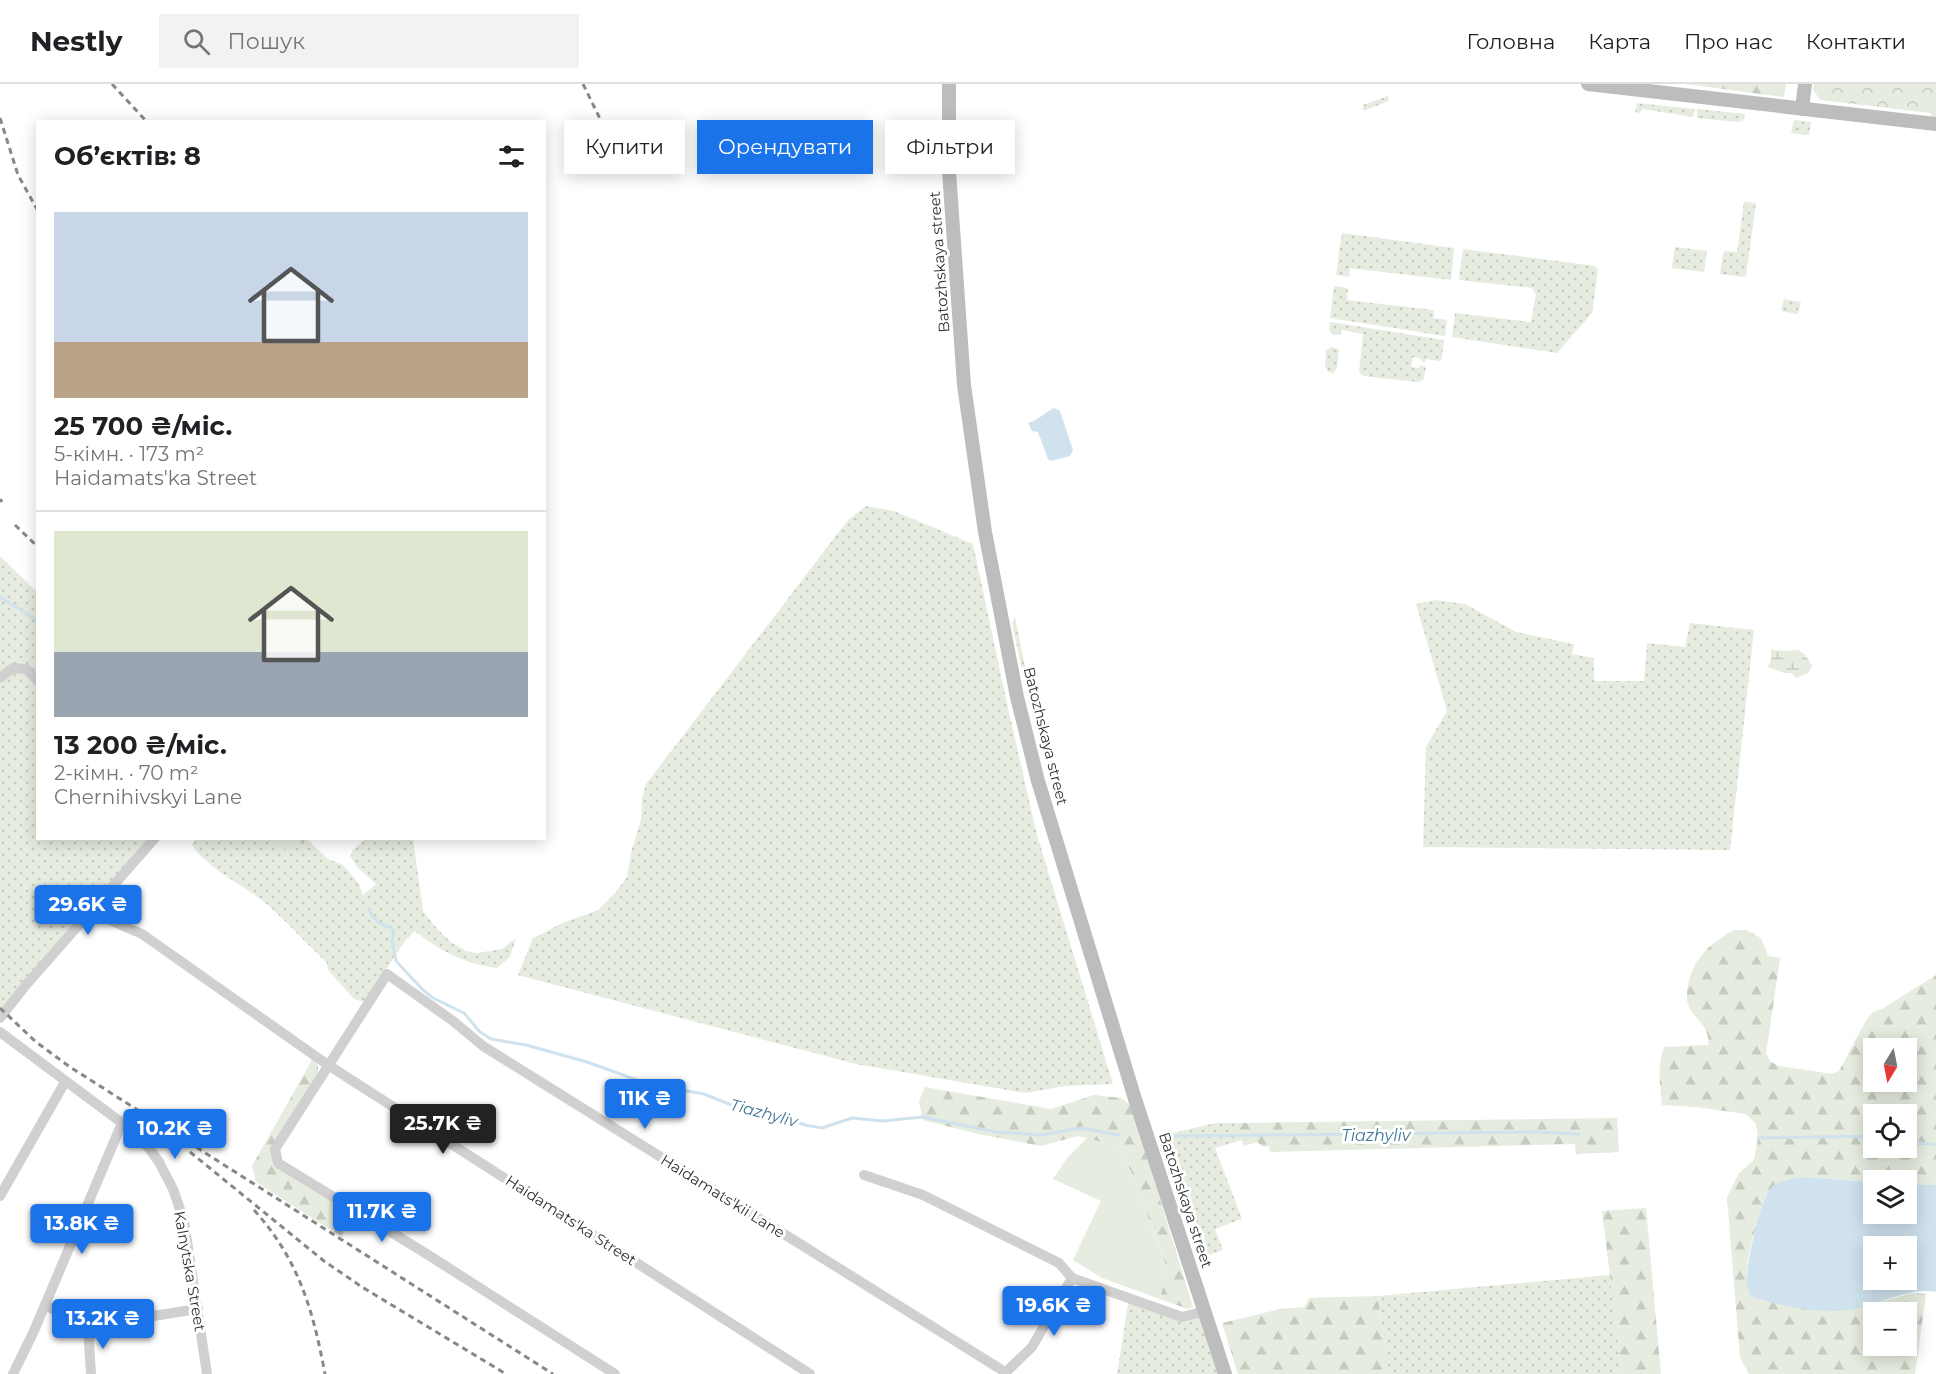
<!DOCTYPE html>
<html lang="uk">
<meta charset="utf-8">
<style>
:root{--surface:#fff;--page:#f2f2f2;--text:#202124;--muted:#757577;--line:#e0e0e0;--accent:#1a73e8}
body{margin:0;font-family:Montserrat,sans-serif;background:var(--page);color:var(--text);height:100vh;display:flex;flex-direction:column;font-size:22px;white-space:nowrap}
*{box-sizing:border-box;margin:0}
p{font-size:20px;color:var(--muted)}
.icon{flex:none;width:33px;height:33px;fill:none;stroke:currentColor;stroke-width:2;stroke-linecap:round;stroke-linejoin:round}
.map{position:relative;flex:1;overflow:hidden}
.sheet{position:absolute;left:36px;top:36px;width:510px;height:720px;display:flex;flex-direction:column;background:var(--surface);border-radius:0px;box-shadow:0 3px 15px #0003}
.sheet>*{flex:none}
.hud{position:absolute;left:564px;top:36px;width:570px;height:54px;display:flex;gap:12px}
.needle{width:39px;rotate:190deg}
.buttons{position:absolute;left:1863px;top:954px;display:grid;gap:12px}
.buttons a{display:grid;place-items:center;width:54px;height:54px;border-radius:0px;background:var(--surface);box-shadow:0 3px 15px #0003;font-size:30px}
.price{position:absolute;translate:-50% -51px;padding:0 14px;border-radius:6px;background:var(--accent);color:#fff;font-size:20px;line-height:39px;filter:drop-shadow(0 2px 3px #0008)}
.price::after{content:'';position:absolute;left:50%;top:36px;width:18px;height:14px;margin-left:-9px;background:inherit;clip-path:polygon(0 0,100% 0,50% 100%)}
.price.current{background:#222;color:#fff}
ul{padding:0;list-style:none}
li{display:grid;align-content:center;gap:12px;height:318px;padding:0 18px}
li+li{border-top:2px solid var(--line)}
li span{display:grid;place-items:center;height:186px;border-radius:0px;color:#555}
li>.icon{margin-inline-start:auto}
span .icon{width:108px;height:108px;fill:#fffc;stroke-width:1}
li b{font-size:26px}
h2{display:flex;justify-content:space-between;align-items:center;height:72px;padding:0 18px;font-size:26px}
.tag{padding:0 21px;border-radius:0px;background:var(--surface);box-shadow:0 3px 15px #0003;font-size:21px;line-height:54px}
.tag.current{background:var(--accent);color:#fff}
header{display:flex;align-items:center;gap:36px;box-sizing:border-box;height:84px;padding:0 30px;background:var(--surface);border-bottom:2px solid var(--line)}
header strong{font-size:28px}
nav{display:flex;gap:33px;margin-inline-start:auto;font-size:21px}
.search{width:420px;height:54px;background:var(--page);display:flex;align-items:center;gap:15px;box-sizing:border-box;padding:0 21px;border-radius:0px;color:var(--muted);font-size:22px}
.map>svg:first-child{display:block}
.grass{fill:url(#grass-dots)}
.forest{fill:url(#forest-firs);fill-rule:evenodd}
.wetland{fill:url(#wetland-marsh)}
.park{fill:url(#park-crowns)}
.garden{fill:#e6ecdf}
.water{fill:#cfe2ee;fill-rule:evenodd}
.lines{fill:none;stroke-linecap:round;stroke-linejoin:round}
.stream{stroke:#cfe2ee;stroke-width:3}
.street{stroke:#d0d0d0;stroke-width:10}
.secondary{stroke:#bdbdbd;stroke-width:14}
.rail{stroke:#888;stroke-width:3;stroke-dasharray:6 4.5;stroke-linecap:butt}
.labels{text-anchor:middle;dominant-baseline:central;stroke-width:6;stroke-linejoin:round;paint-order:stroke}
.street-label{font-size:15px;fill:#333;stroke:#fff}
.water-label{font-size:16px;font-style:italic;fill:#3f7597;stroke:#fff}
</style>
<header>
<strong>Nestly</strong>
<div class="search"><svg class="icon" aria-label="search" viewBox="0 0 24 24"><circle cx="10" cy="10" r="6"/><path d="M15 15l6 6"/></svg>Пошук</div>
<nav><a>Головна</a><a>Карта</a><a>Про нас</a><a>Контакти</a></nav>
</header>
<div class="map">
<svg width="1936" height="1290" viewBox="0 0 1936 1290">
<defs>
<pattern id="grass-dots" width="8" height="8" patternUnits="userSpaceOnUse" patternTransform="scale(1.5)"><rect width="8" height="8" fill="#e6ecdf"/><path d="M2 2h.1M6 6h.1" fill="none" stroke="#c6cbc0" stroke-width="1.8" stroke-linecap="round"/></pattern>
<pattern id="forest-firs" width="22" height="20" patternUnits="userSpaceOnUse" patternTransform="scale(1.5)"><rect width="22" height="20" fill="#e6ecdf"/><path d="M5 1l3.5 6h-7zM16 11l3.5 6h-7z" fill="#c6cbc0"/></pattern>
<pattern id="wetland-marsh" width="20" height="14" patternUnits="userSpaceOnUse" patternTransform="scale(1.5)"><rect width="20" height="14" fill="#e6ecdf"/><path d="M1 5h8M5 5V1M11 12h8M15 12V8" fill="none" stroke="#c6cbc0"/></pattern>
<pattern id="park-crowns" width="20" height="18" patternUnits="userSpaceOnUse" patternTransform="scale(1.5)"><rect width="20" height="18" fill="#e6ecdf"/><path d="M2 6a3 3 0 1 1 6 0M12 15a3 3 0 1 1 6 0" fill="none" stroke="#c6cbc0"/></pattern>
</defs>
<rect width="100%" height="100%" fill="#fff"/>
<g class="grass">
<polygon points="1388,12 1389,17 1363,27 1363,21"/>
<polygon points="1637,19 1695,25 1693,33 1643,25 1639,29 1635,28"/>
<polygon points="1697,25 1698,25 1745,30 1744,36 1738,38 1697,34"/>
<polygon points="1794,36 1811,38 1809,51 1791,49"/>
<polygon points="1744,118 1756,119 1746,192 1744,193 1720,190 1723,170 1725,167 1737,168"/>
<polygon points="1342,149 1454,164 1451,196 1350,184 1349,193 1336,191"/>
<polygon points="1675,163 1707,167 1704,188 1672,184"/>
<polygon points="1463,165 1595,182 1598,186 1592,229 1557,269 1452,253 1455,229 1531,238 1536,210 1532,204 1459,196"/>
<polygon points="1334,202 1348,204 1347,216 1434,226 1433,234 1447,236 1445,252 1330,234"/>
<polygon points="1784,215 1801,218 1798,230 1781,227"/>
<polygon points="1330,238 1444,256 1442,275 1439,277 1426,275 1425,278 1422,278 1420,274 1413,273 1411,283 1419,284 1420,281 1424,282 1426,284 1423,296 1418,298 1363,292 1359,288 1363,250 1342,246 1340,251 1333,251 1329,246"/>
<polygon points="1332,263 1339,266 1337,284 1333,289 1328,288 1325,281 1326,266"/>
<polygon points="866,422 894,427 973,460 1008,624 1037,751 1113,1000 1064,1002 1026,1009 856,980 518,891 533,854 565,838 598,826 615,809 627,793 632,765 641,736 642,714 646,700 848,436"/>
<polygon points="0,472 37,508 38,754 155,755 0,934"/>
<polygon points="1435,516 1465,520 1516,548 1574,560 1572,570 1594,574 1594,597 1644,597 1647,559 1685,563 1690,539 1754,546 1730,766 1423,763 1426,663 1447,627 1416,520"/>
<polygon points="1015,533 1026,587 1022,586 1012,539"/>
<path d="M195,755H274L279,763L307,755L328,775L343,781L359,800L363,811L376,800L357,783L351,773L352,767L365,755H413L423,827L439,847L451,858L466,867L477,869L502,865L516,854L510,873L497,884C465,880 440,867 415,847L405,857L364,918L354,915L328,886L327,879C307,860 289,840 269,822C245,801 211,788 192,761Z"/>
<polygon points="1215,1039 1235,1039 1242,1056 1215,1064 1242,1135 1215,1145 1223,1166 1205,1172 1179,1094 1176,1071 1169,1050"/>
<polygon points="1610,1191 1622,1290 1389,1290 1378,1212"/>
<polygon points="1129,1214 1182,1233 1205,1227 1225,1290 1117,1290"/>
</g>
<g class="forest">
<polygon points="1685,0 1786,0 1784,13"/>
<polygon points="274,755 306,755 291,767 278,763"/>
<path d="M1735,846H1746L1761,854L1768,872L1780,874L1766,970L1771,978L1779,982L1832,990L1839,987L1867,935L1873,928L1882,925L1936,891V1101L1907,1100L1906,1096L1873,1098L1803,1093L1766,1111C1757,1143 1740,1180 1750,1212L1854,1225L1913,1209L1926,1210L1915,1290H1749L1740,1274L1727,1113L1739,1089L1754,1076L1758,1054L1756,1040L1746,1030L1695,1023L1662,1021C1660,999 1657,984 1664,963L1709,961C1708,937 1694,938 1688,920C1686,914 1687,907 1688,901C1694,873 1711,858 1735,846ZM1874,964H1906V998H1874ZM1874,1030H1906V1064H1874ZM1874,1228H1906V1262H1874Z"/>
<polygon points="313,974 318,982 318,989 274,1064 276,1080 356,1130 342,1153 256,1098 252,1082"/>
<polygon points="925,1003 1051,1025 1094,1011 1121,1014 1131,1021 1193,1223 1188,1225 1160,1215 1167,1184 1132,1089 1115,1062 1078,1052 1041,1062 978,1050 923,1036 919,1017"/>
<polygon points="1617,1034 1619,1068 1576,1070 1575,1060 1270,1068 1269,1062 1263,1063 1257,1058 1244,1062 1235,1039"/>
<polygon points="1646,1124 1661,1290 1622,1290 1602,1127"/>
<polygon points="1378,1212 1389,1290 1238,1290 1222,1239 1280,1225 1304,1223 1309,1214"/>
</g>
<path class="wetland" d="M1771,565C1793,572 1798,555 1812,582L1808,589L1796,594L1792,589H1784L1768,583L1771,576Z"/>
<polygon class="park" points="1814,0 1936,0 1936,34 1932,33 1930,29 1820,16 1813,5"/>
<polygon class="garden" points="1087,1054 1115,1062 1132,1089 1167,1185 1160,1215 1102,1194 1073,1176 1101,1117 1053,1095 1068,1073"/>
<g class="water">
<path d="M1054,324L1060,327L1073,366L1070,372L1051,377L1048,375L1038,348L1032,347L1028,339C1041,335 1043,329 1054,324Z"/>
<path d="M1803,1093L1873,1098L1874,1130H1906L1907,1100L1936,1101V1208C1910,1203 1880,1220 1855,1225C1826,1231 1778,1222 1750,1212C1749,1208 1747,1203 1747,1198C1746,1181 1760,1114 1772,1103C1780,1096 1793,1095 1803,1093ZM1874,1162H1906V1196H1874Z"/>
</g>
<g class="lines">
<g class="stream">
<polyline points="0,513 38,537"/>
<path d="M369,826C374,835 380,842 391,843L394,848L392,857L396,877L422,905L433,914L464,929L480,948L491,955L526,961L587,978L648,1000L704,1010L734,1022L778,1031L805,1041L822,1044L852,1034L883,1037L923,1033L996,1048L1041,1051L1081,1044L1119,1051"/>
<polyline points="1174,1052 1537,1048 1579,1050"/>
<polyline points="1758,1054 1874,1052"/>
<polyline points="1906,1057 1936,1061"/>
</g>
<g class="street">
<polyline points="0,594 13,584 26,585 38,597"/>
<polyline points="91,828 142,850 328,981 810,1290"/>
<polyline points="0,934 26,901 155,754"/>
<polyline points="0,948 122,1039 149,1064 159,1078 173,1105 184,1137 207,1290"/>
<polyline points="864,1091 923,1111 1059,1179 1072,1194 1182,1233 1205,1227"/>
<polyline points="0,1112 65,998"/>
<polyline points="45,1221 88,1243 96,1243 140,1234 198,1225"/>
<polyline points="88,1243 91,1290"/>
<polyline points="13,1290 34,1247 122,1039"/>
<polyline points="615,1290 422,1167 278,1079 275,1065 387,890 453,937 483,962 1005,1288"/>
<polyline points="1004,1290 1032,1263 1072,1194"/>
</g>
<g class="secondary">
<polyline points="949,0 949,87 964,301 985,448 1017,613 1038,697 1135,1015 1225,1290"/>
<polyline points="1588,0 1936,40"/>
<polyline points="1802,25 1805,0"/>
</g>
<g class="rail">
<polyline points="112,0 147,38"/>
<polyline points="583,0 607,49 627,77"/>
<polyline points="0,34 18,91 38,127"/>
<polyline points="0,415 2,418"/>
<polyline points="15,441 38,463"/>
<polyline points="0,924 36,958 70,983 553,1290"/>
<polyline points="190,1068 324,1177 362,1203 506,1290"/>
<path d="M254,1126C299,1176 313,1226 325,1290"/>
</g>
</g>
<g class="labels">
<g class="street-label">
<text transform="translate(939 178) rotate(-94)">Batozhskaya street</text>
<text transform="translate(1046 652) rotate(76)">Batozhskaya street</text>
<text transform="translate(723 1112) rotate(32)">Haidamats'kii Lane</text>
<text transform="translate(1186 1116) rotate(72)">Batozhskaya street</text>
<text transform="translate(571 1136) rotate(33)">Haidamats'ka Street</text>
<text transform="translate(190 1187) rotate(80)">Kalnytska Street</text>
</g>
<g class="water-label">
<text transform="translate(764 1029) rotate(15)">Tiazhyliv</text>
<text x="1376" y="1051">Tiazhyliv</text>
</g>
</g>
</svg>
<div class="buttons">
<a><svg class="needle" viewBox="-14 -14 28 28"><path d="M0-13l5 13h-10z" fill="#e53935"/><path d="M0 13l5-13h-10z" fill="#757577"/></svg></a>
<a><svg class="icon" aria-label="locate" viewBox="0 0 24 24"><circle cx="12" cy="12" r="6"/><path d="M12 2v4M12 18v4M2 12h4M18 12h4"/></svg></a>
<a><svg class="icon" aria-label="layers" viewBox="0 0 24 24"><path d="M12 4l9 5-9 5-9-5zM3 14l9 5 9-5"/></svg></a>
<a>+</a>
<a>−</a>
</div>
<b class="price" style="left:88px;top:852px">29.6K ₴</b>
<b class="price" style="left:645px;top:1046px">11K ₴</b>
<b class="price current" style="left:443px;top:1071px">25.7K ₴</b>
<b class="price" style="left:175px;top:1076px">10.2K ₴</b>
<b class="price" style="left:382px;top:1159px">11.7K ₴</b>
<b class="price" style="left:82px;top:1171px">13.8K ₴</b>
<b class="price" style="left:1054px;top:1253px">19.6K ₴</b>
<b class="price" style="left:103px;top:1266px">13.2K ₴</b>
<div class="hud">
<a class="tag">Купити</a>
<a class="tag current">Орендувати</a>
<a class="tag">Фільтри</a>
</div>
<section class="sheet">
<h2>Об’єктів: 8<svg class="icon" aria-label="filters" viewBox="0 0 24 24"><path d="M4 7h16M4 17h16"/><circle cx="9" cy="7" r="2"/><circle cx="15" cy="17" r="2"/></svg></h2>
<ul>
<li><span style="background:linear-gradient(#c9d6e8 70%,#b9a48a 0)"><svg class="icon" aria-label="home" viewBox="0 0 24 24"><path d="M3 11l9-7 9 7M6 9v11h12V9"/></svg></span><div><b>25 700 ₴/міс.</b><p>5-кімн. · 173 m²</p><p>Haidamats'ka Street</p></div></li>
<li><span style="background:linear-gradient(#dfe7d0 65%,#9aa5b1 0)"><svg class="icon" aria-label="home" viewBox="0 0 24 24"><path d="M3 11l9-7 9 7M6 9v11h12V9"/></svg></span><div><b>13 200 ₴/міс.</b><p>2-кімн. · 70 m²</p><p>Chernihivskyi Lane</p></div></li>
</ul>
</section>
</div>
